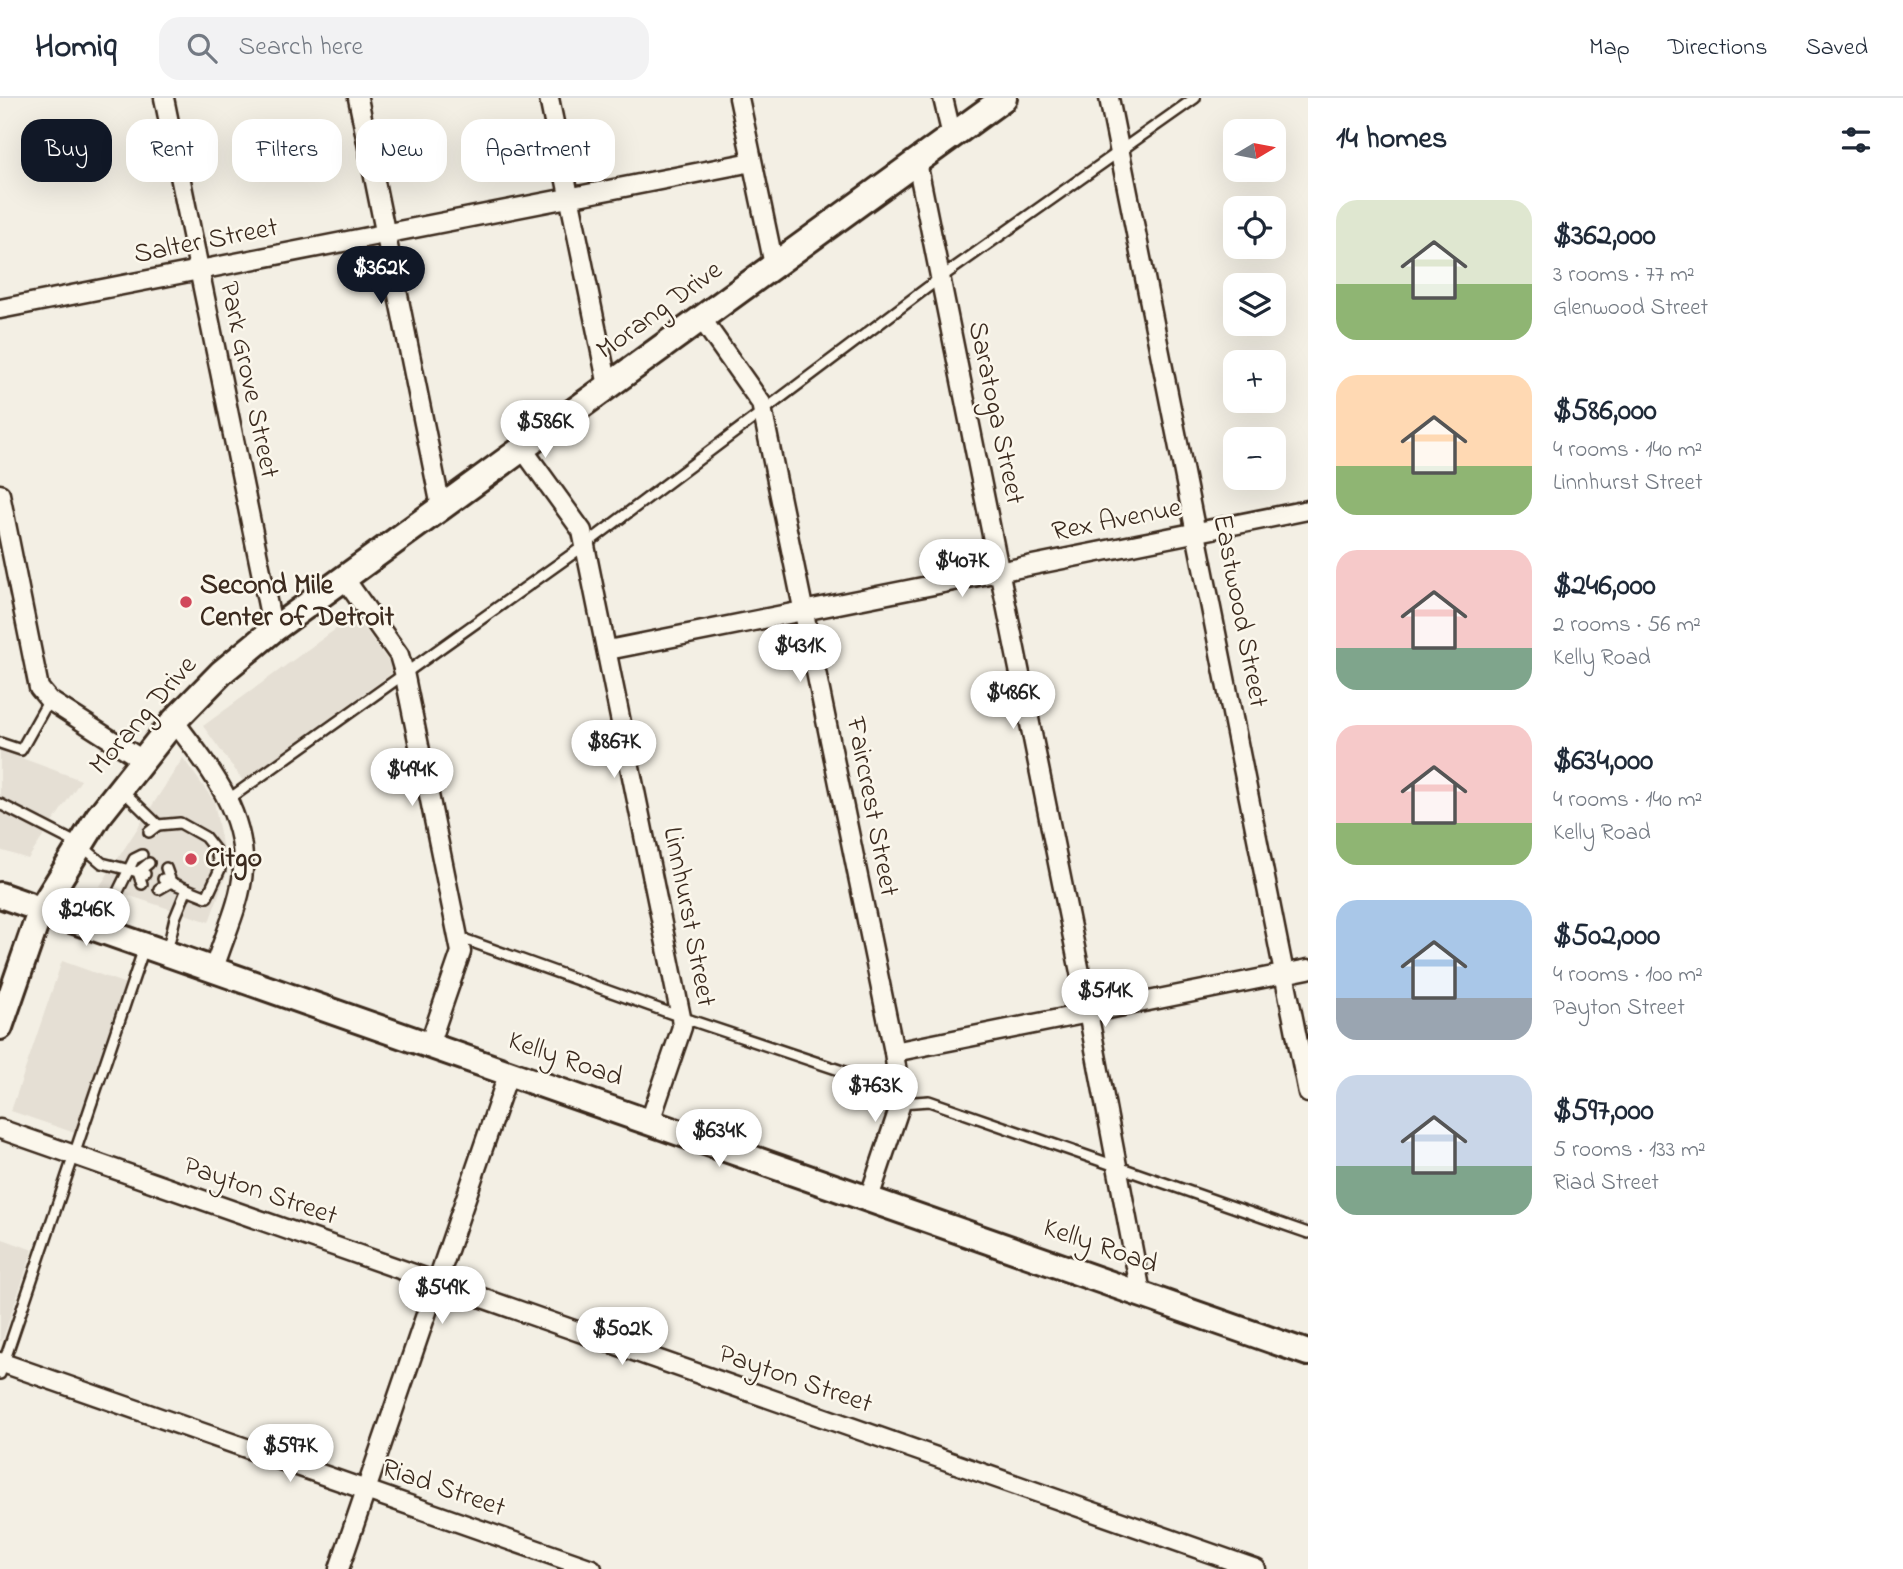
<!DOCTYPE html>
<meta charset="utf-8">
<style>
:root{--surface:#fff;--page:#f2f2f3;--text:#1f2937;--muted:#747a83;--line:#e0e1e3;--accent:#111827}
body{margin:0;font-family:"Indie Flower",sans-serif;background:var(--page);color:var(--text);height:100vh;display:flex;flex-direction:column;font-size:26px;white-space:nowrap}
*{box-sizing:border-box;margin:0}
p{font-size:23px;color:var(--muted)}
.icon{flex:none;width:38px;height:38px;fill:none;stroke:currentColor;stroke-width:2;stroke-linecap:round;stroke-linejoin:round}
.map{position:relative;flex:1;overflow:hidden}
.side{display:flex;flex-direction:column;background:var(--surface);width:595px}
.side>*{flex:none}
.banner{position:absolute;left:21px;top:21px;width:665px;height:63px;display:flex;gap:14px}
.needle{width:46px;rotate:80deg}
.fabs{position:absolute;left:1223px;top:21px;display:grid;gap:14px}
.fabs a{display:grid;place-items:center;width:63px;height:63px;border-radius:14px;background:var(--surface);box-shadow:0 7px 28px #0002;font-size:35px}
.price{position:absolute;translate:-50% -60px;padding:0 16px;border-radius:24px;background:#fff;color:#222;font-size:23px;line-height:46px;filter:drop-shadow(0 2px 4px #0008)}
.price::after{content:'';position:absolute;left:50%;top:42px;width:21px;height:16px;margin-left:-10px;background:inherit;clip-path:polygon(0 0,100% 0,50% 100%)}
.price.selected{background:var(--accent);color:#fff}
ul{padding:0;list-style:none}
li{display:flex;align-items:center;gap:21px;height:175px;padding:0 28px}
li span{display:grid;place-items:center;flex:none;width:196px;height:140px;border-radius:21px;color:#555}
li>.icon{margin-inline-start:auto}
span .icon{width:84px;height:84px;fill:#fffc;stroke-width:1}
li b{font-size:30px}
h2{display:flex;justify-content:space-between;align-items:center;height:84px;padding:0 28px;font-size:30px}
.pill{padding:0 24px;border-radius:21px;background:var(--surface);box-shadow:0 7px 28px #0002;font-size:24px;line-height:63px}
.pill.selected{background:var(--accent);color:#fff}
header{display:flex;align-items:center;gap:42px;box-sizing:border-box;height:98px;padding:0 35px;background:var(--surface);border-bottom:2px solid var(--line)}
header strong{font-size:33px}
nav{display:flex;gap:38px;margin-inline-start:auto;font-size:24px}
.search{width:490px;height:63px;background:var(--page);display:flex;align-items:center;gap:18px;box-sizing:border-box;padding:0 24px;border-radius:21px;color:var(--muted);font-size:26px}
main{display:flex;flex:1;min-height:0}
.map>svg:first-child{display:block}
.built{fill:#e5dfd4}
.lines{fill:none;stroke-linecap:round;stroke-linejoin:round}
.lane-casing{stroke:#3b2a1e;stroke-width:14}
.street-casing{stroke:#3b2a1e;stroke-width:23}
.secondary-casing{stroke:#3b2a1e;stroke-width:30}
.lane{stroke:#fbf7ec;stroke-width:9}
.street{stroke:#fbf7ec;stroke-width:18}
.secondary{stroke:#fbf7ec;stroke-width:24}
.poi-dot{fill:#d1495b;stroke:#fbf7ec;stroke-width:2.5}
.labels{text-anchor:middle;dominant-baseline:central;stroke-width:5;stroke-linejoin:round;paint-order:stroke}
.street-label{font-size:28px;fill:#3b2a1e;stroke:#fbf7ec}
.poi-label{font-size:28px;font-weight:bold;fill:#3b2a1e;stroke:#fbf7ec;text-anchor:start}
</style>
<header>
<strong>Homiq</strong>
<div class="search"><svg class="icon" aria-label="search" viewBox="0 0 24 24"><circle cx="10" cy="10" r="6"/><path d="M15 15l6 6"/></svg>Search here</div>
<nav><a>Map</a><a>Directions</a><a>Saved</a></nav>
</header>
<main>
<div class="map">
<svg width="1308" height="1471" viewBox="0 0 1308 1471">
<rect width="100%" height="100%" fill="#f3efe4"/>
<filter id="ink" filterUnits="userSpaceOnUse"><feTurbulence type="fractalNoise" baseFrequency=".0143" numOctaves="2"/><feDisplacementMap in="SourceGraphic" scale="14" xChannelSelector="R" yChannelSelector="G"/><feConvolveMatrix kernelMatrix="1 2 1 2 8 2 1 2 1" color-interpolation-filters="sRGB"/></filter>
<g filter="url(#ink)">
<g class="built">
<polygon points="355,517 395,573 243,683 203,628"/>
<polygon points="0,652 81,682 28,761 0,752"/>
<polygon points="183,660 214,703 227,774 209,824 100,788"/>
<polygon points="62,863 126,886 75,1035 11,1013"/>
<polygon points="0,1140 33,1152 2,1243 0,1243"/>
</g>
<g class="lines">
<g class="lane-casing">
<g id="lane">
<polyline points="0,645 21,652 49,602"/>
<polyline points="122,692 158,727 149,734"/>
<polyline points="229,701 585,447 940,180 1195,0"/>
<polyline points="0,706 82,748 102,765 138,774 149,765"/>
<polyline points="158,727 180,725 205,739 216,753 220,771 207,799 187,791"/>
<polyline points="163,781 187,791 175,820 167,854"/>
<polyline points="142,786 138,774 145,776"/>
<polyline points="159,791 171,784 166,770"/>
<polyline points="100,830 134,761 142,757"/>
<polyline points="458,839 681,919 899,992"/>
<polyline points="901,1005 929,1003 1308,1135"/>
<polyline points="0,1276 144,850"/>
</g>
</g>
<g class="street-casing">
<g id="street">
<polyline points="164,0 273,532"/>
<polyline points="358,0 441,409"/>
<polyline points="549,0 608,288"/>
<polyline points="739,0 774,167"/>
<polyline points="943,0 952,38"/>
<polyline points="1109,0 1308,995"/>
<polyline points="917,64 1088,914 1141,1195"/>
<polyline points="0,211 752,64"/>
<polyline points="701,220 761,305 894,954 901,1005 869,1100"/>
<polyline points="522,350 582,433 681,919 682,929 650,1023"/>
<polyline points="0,396 39,590 49,602 141,661"/>
<polyline points="344,480 399,557 404,574 461,854 429,947"/>
<polyline points="608,552 1308,412"/>
<path d="M174,623C207,667 246,712 243,772C241,805 223,840 214,871"/>
<polyline points="894,954 1308,871"/>
<polyline points="0,1031 1256,1471"/>
<polyline points="0,1264 592,1471"/>
<polyline points="339,1471 509,974"/>
</g>
</g>
<g class="secondary-casing">
<g id="secondary">
<polyline points="0,797 1308,1255"/>
<polyline points="0,929 41,811 98,719 174,623 222,574 273,532 1004,0"/>
</g>
</g>
<use href="#lane" class="lane"/>
<use href="#street" class="street"/>
<use href="#secondary" class="secondary"/>
</g>
</g>
<g class="poi-dot">
<circle cx="186" cy="504" r="7"/>
<circle cx="191" cy="761" r="7"/>
</g>
<g class="labels">
<g class="street-label">
<text transform="translate(206 144) rotate(-11)">Salter Street</text>
<text transform="translate(660 213) rotate(-36)">Morang Drive</text>
<text transform="translate(248 282) rotate(78)">Park Grove Street</text>
<text transform="translate(995 315) rotate(78)">Saratoga Street</text>
<text transform="translate(1117 423) rotate(-11)">Rex Avenue</text>
<text transform="translate(1239 513) rotate(79)">Eastwood Street</text>
<text transform="translate(144 618) rotate(-49)">Morang Drive</text>
<text transform="translate(871 709) rotate(79)">Faircrest Street</text>
<text transform="translate(688 819) rotate(79)">Linnhurst Street</text>
<text transform="translate(565 962) rotate(19)">Kelly Road</text>
<text transform="translate(260 1094) rotate(19)">Payton Street</text>
<text transform="translate(1100 1149) rotate(19)">Kelly Road</text>
<text transform="translate(795 1282) rotate(19)">Payton Street</text>
<text transform="translate(443 1391) rotate(19)">Riad Street</text>
</g>
<g class="poi-label">
<text x="200" y="488">Second Mile<tspan x="200" dy="32">Center of Detroit</tspan></text>
<text x="205" y="761">Citgo</text>
</g>
</g>
</svg>
<div class="fabs">
<a><svg class="needle" viewBox="-14 -14 28 28"><path d="M0-13l5 13h-10z" fill="#e53935"/><path d="M0 13l5-13h-10z" fill="#747a83"/></svg></a>
<a><svg class="icon" aria-label="locate" viewBox="0 0 24 24"><circle cx="12" cy="12" r="6"/><path d="M12 2v4M12 18v4M2 12h4M18 12h4"/></svg></a>
<a><svg class="icon" aria-label="layers" viewBox="0 0 24 24"><path d="M12 4l9 5-9 5-9-5zM3 14l9 5 9-5"/></svg></a>
<a>+</a>
<a>−</a>
</div>
<b class="price selected" style="left:381px;top:208px">$362K</b>
<b class="price" style="left:545px;top:362px">$586K</b>
<b class="price" style="left:962px;top:501px">$407K</b>
<b class="price" style="left:800px;top:586px">$431K</b>
<b class="price" style="left:1013px;top:633px">$486K</b>
<b class="price" style="left:614px;top:682px">$867K</b>
<b class="price" style="left:412px;top:710px">$494K</b>
<b class="price" style="left:86px;top:850px">$246K</b>
<b class="price" style="left:1105px;top:931px">$514K</b>
<b class="price" style="left:875px;top:1026px">$763K</b>
<b class="price" style="left:719px;top:1071px">$634K</b>
<b class="price" style="left:442px;top:1228px">$549K</b>
<b class="price" style="left:622px;top:1269px">$502K</b>
<b class="price" style="left:290px;top:1386px">$597K</b>
<div class="banner">
<a class="pill selected">Buy</a>
<a class="pill">Rent</a>
<a class="pill">Filters</a>
<a class="pill">New</a>
<a class="pill">Apartment</a>
</div>
</div>
<section class="side">
<h2>14 homes<svg class="icon" aria-label="filters" viewBox="0 0 24 24"><path d="M4 7h16M4 17h16"/><circle cx="9" cy="7" r="2"/><circle cx="15" cy="17" r="2"/></svg></h2>
<ul>
<li><span style="background:linear-gradient(#dfe7d0 60%,#8fb573 0)"><svg class="icon" aria-label="home" viewBox="0 0 24 24"><path d="M3 11l9-7 9 7M6 9v11h12V9"/></svg></span><div><b>$362,000</b><p>3 rooms · 77 m²</p><p>Glenwood Street</p></div></li>
<li><span style="background:linear-gradient(#ffd9b3 65%,#8fb573 0)"><svg class="icon" aria-label="home" viewBox="0 0 24 24"><path d="M3 11l9-7 9 7M6 9v11h12V9"/></svg></span><div><b>$586,000</b><p>4 rooms · 140 m²</p><p>Linnhurst Street</p></div></li>
<li><span style="background:linear-gradient(#f6c9c9 70%,#7fa58c 0)"><svg class="icon" aria-label="home" viewBox="0 0 24 24"><path d="M3 11l9-7 9 7M6 9v11h12V9"/></svg></span><div><b>$246,000</b><p>2 rooms · 56 m²</p><p>Kelly Road</p></div></li>
<li><span style="background:linear-gradient(#f6c9c9 70%,#8fb573 0)"><svg class="icon" aria-label="home" viewBox="0 0 24 24"><path d="M3 11l9-7 9 7M6 9v11h12V9"/></svg></span><div><b>$634,000</b><p>4 rooms · 140 m²</p><p>Kelly Road</p></div></li>
<li><span style="background:linear-gradient(#a9c7e8 70%,#9aa5b1 0)"><svg class="icon" aria-label="home" viewBox="0 0 24 24"><path d="M3 11l9-7 9 7M6 9v11h12V9"/></svg></span><div><b>$502,000</b><p>4 rooms · 100 m²</p><p>Payton Street</p></div></li>
<li><span style="background:linear-gradient(#c9d6e8 65%,#7fa58c 0)"><svg class="icon" aria-label="home" viewBox="0 0 24 24"><path d="M3 11l9-7 9 7M6 9v11h12V9"/></svg></span><div><b>$597,000</b><p>5 rooms · 133 m²</p><p>Riad Street</p></div></li>
</ul>
</section>
</main>
